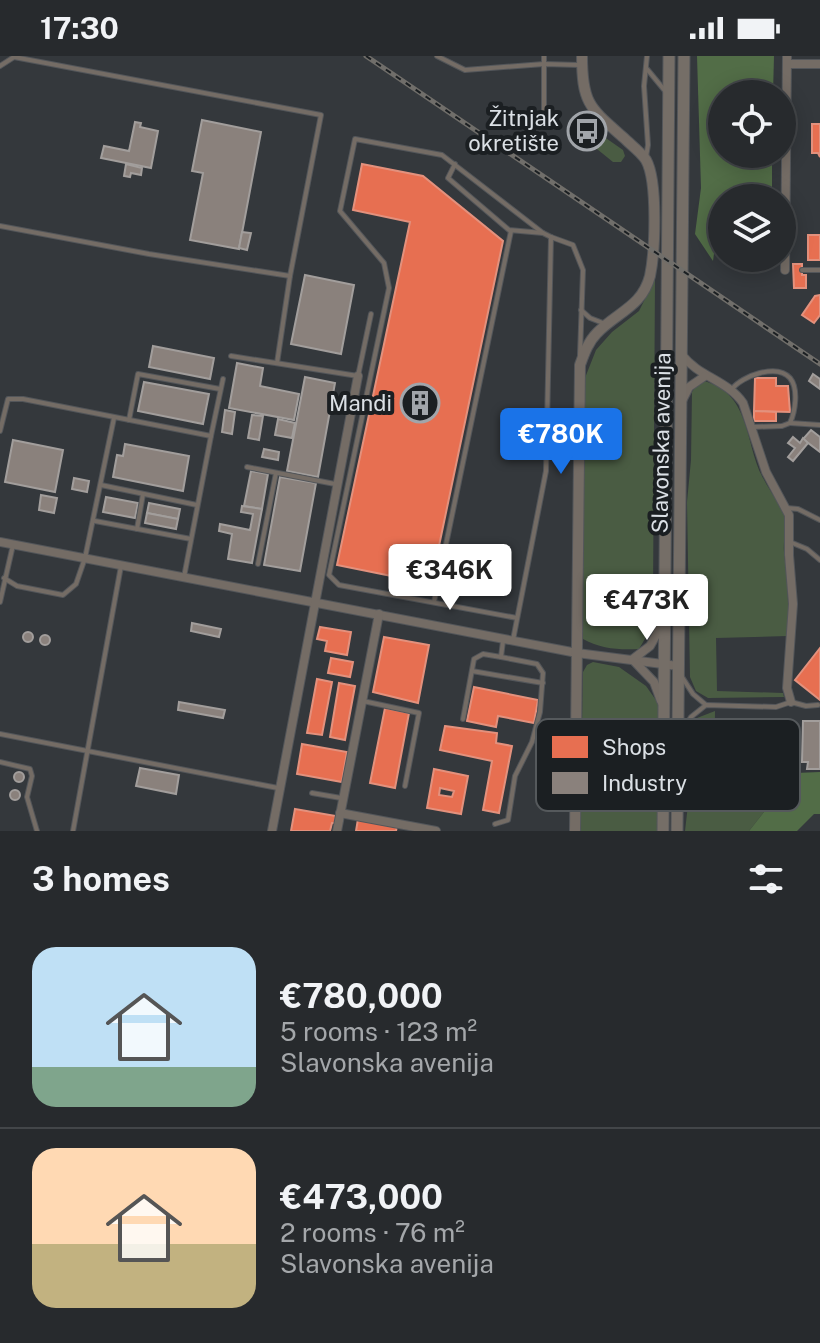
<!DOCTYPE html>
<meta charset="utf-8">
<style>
:root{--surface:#272a2d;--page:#333639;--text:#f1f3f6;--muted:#a4a7aa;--line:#434649;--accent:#1a73e8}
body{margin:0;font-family:"Public Sans",sans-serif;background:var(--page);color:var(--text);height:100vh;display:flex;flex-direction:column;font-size:30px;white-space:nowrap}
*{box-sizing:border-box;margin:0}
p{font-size:26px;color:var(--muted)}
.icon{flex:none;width:44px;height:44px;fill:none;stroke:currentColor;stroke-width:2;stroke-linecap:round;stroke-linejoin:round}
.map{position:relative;height:775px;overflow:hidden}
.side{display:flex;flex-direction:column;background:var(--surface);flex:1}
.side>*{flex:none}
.buttons{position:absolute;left:708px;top:24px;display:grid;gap:16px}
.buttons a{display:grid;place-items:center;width:88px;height:88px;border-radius:50%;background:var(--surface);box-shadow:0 4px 20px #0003,0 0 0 2px var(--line);font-size:40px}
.price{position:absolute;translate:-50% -68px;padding:0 18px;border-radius:8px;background:#fff;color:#222;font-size:26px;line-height:52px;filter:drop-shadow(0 2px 4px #0008)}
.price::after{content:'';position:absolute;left:50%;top:48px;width:24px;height:18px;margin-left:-12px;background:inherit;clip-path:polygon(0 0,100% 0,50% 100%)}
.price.selected{background:var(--accent);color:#fff}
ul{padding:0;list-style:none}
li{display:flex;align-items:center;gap:24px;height:200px;padding:0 32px}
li+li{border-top:2px solid var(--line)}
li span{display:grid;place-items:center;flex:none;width:224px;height:160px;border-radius:24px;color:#555}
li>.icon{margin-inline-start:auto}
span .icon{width:96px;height:96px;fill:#fffc;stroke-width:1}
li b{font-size:34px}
h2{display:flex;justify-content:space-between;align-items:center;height:96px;padding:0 32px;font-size:34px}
.status{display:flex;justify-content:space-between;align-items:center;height:56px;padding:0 40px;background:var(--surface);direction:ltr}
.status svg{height:22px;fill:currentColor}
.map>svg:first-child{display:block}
.green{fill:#4a5c43}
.forest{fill:#526d47}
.shops{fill:#e76f51;stroke:#e3917d;stroke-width:2;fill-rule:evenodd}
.industry{fill:#8a817c;stroke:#a29e9c;stroke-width:2}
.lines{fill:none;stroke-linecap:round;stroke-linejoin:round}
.service-casing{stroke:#53565a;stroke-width:6}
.minor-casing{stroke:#53565a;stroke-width:10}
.tertiary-casing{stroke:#53565a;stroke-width:12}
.secondary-casing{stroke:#53565a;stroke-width:13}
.service{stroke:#746c65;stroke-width:4}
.minor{stroke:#746c65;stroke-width:8}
.tertiary{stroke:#746c65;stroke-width:10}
.secondary{stroke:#756e67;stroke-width:11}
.rail-casing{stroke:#706e6a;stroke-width:5}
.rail{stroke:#1b1f22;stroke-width:2;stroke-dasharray:6;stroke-linecap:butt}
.labels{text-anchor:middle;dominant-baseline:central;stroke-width:8;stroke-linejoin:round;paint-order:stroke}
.poi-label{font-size:22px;fill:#dbe0e5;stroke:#1b1f22;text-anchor:end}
.street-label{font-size:22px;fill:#dbe0e5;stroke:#1b1f22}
.key{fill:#1b1f22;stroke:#55595c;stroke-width:2}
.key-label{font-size:22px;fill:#dbe0e5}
</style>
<div class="status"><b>17:30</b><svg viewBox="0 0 49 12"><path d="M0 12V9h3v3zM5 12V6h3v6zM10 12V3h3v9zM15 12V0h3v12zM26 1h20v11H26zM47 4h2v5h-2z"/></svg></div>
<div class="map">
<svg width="820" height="775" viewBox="0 0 820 775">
<rect width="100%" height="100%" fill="#34383c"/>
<g class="green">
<polygon points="590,71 623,94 625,100 621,106 613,106 592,89"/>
<path d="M655,223L653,540L646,581L639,593C619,594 601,593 583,583L581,332L596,294L612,276L639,255Z"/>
<path d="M704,325C749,337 745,383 761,418C767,431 777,444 784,457C787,470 783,483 784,496C787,524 790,552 787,580L716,582L717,635L783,637L784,641L708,642L696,635L690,621L687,446L691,404L692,336L696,330Z"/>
<polygon points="593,606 619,611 646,630 658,647 658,775 580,775 583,616 587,609"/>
<polygon points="715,655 714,744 736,743 744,718 754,724 773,728 781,713 795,717 749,775 685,775 689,740 689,678 697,662"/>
</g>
<g class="forest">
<polygon points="697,0 774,0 773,38 722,38 722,98 772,98 772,142 722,142 722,176 717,176 713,205 695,178 701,132"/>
<polygon points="820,716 820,758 814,758 797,775 749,775 795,717"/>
</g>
<g class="shops">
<polygon points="812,68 820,68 820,101 818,97 812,97"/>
<polygon points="362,108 423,120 503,185 431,528 337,509 410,166 353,154"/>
<rect x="808" y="179" width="12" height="25"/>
<polygon points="793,208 802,208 802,219 806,219 806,232 794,232"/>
<polygon points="820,239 820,259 814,267 802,259 815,240"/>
<polygon points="755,322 776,322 776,330 788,330 790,356 754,355"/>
<polygon points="754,355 776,356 776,365 754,365"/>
<polygon points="320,571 351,576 347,599 325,595 327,585 317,583"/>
<polygon points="384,581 429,589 418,647 373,636"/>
<polygon points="820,592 820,644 795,624"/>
<polygon points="331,602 353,606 350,621 328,617"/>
<polygon points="317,623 332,626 322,679 307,677"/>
<polygon points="339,627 355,630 345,684 330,681"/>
<polygon points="474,631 538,644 534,667 498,660 496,671 467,665"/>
<polygon points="385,652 409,657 395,732 370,727"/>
<polygon points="445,670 497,677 496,687 512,690 499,757 483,754 492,705 440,694"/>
<polygon points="302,688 347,696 342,726 297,718"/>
<path d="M434,713L468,720L461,758L427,752ZM440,732L454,735L452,741L439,739Z"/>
<polygon points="295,753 336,760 335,767 332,767 330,775 291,775"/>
<polygon points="358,763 397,770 396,775 356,775"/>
</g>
<g class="industry">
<polygon points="202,64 261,76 239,193 190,184 203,117 192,115"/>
<polygon points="135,66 141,67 140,71 158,75 151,112 101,102 104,90 129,95"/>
<polygon points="126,108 142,112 141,119 131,117 130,121 124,120"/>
<polygon points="242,176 251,177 247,194 239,192"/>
<polygon points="305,219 354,229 341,298 291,288"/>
<polygon points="153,290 214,302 210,323 149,311"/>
<polygon points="237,307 263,312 260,330 299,338 294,364 229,352"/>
<polygon points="813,318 820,323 820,333 809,325"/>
<polygon points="305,321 335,327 318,421 287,415"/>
<polygon points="144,326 209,338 203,368 138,355"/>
<polygon points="225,354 235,356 232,378 222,376"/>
<polygon points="252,359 263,360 259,384 248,382"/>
<polygon points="278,363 295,367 292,382 275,379"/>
<polygon points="811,374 820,381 820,396 803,383"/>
<polygon points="793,381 800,387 803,382 808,387 793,405 788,401 795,392 788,387"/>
<polygon points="13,384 63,394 55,436 5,426"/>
<polygon points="125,388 189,400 183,435 113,421 117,399 123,400"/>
<polygon points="264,393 279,396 278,404 262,401"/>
<polygon points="251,415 268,418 262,453 244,450"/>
<polygon points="280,421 316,427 300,515 264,509"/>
<polygon points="74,422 89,425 87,436 72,433"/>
<polygon points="41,439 57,442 54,457 39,454"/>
<polygon points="106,441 138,447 135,462 103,456"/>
<polygon points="149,447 180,453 178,463 147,457"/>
<polygon points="242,450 262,453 252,507 228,503 232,478 219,475 220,468 250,474 253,458 241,456"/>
<polygon points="147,457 178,463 176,473 145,467"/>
<polygon points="192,567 221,573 219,581 191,575"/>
<circle cx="28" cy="581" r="5"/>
<circle cx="45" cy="584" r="5"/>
<polygon points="179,646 225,654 223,662 178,654"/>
<polygon points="803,665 820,665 820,713 807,713 808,706 802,706"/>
<polygon points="140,712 179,719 176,738 136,730"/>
<circle cx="19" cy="721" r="5"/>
<circle cx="15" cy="739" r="5"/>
</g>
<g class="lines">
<g class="service-casing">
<g id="service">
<polyline points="437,0 465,14 544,8 579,9"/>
<polyline points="0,10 14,1 321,59 290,220 277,307"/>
<polyline points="647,13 666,36"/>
<polyline points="544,56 544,0"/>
<polyline points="646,101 648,89 644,30 647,0"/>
<polyline points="455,108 448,122 509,174 543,177 551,181"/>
<polyline points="0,170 149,198 290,220"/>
<polyline points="802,214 820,214"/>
<polyline points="581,254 590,262 603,267"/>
<polyline points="231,300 358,320 371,258"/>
<path d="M732,333C742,320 777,307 790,322C799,333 795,356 790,367L782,370L753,371"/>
<polyline points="129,364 138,318 220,333"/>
<polyline points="790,367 820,369"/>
<polyline points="0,375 8,343 23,343 211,380 184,521"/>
<polyline points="211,380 223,323"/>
<polyline points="247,411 335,428"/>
<polyline points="101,429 197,449"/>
<polyline points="787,452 798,453 820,464"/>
<polyline points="95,465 191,483"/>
<polyline points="137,473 143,438"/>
<polyline points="790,486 807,493 820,504"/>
<polyline points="258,508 276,417"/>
<polyline points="4,522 17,530 63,539 76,528 85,502 114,362"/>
<polyline points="0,546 13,489"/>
<polyline points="434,546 511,175"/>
<polyline points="517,562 339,529 329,519 389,232 384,207 340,155 355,83 442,99 543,177"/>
<polyline points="513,584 546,415 551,181 573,189 583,214 580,299"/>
<polyline points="472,615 543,627"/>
<polyline points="682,621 693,638 706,649"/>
<polyline points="363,645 419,657 405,730"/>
<polyline points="463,663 474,603 483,598 501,601 503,585"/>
<polyline points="0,678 278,732"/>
<polyline points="681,678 691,661 706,649 776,651 791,646 806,650 818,649"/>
<polyline points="0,706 30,713 32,720 27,741 37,775"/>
<polyline points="312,737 341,742"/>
<polyline points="495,768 508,764 515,720 532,686 540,656 543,617 537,608 501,601"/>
<polyline points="73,775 121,510"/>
</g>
</g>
<g class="minor-casing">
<g id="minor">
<polyline points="787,8 820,8"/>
<polyline points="785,214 787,0"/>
<path d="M682,299C699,321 727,324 743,347L766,416L789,459V499L793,548L787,632L791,646"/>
<polyline points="682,345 689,331 705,320"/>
<polyline points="0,486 577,597 678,610"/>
<polyline points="633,603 650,590 664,565"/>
<polyline points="633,604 654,626 661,645"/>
<polyline points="340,757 436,775"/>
<polyline points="272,775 358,320"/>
<polyline points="337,775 379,558"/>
</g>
</g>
<g class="tertiary-casing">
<path id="tertiary" d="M575,775L580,309C584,298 588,286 597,277C617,256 642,251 650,220C655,196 658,125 646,104C641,96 631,89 624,82C590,52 582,48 582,0"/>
</g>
<g class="secondary-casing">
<g id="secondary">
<polyline points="663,775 669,0"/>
<polyline points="677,775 684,0"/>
</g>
</g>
<use href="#service" class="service"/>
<use href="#minor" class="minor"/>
<use href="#tertiary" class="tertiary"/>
<use href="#secondary" class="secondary"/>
<g class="rail-casing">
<polyline id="rail" points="366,0 820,308"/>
</g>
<use href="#rail" class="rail"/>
</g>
<defs>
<g id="bus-ring" transform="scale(2)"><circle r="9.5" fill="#1b1f22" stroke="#a1a5aa" stroke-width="1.5"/><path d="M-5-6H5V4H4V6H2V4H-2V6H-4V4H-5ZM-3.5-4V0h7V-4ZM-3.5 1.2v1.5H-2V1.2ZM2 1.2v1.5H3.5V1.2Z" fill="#a1a5aa"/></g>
<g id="building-ring" transform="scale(2)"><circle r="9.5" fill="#1b1f22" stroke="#a1a5aa" stroke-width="1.5"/><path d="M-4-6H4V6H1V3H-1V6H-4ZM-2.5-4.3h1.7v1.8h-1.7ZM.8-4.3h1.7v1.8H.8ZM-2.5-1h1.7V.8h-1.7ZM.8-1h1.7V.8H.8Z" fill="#a1a5aa"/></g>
</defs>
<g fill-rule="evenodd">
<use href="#bus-ring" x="587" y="75"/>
<use href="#building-ring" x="420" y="347"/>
</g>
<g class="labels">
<g class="poi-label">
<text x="559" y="62">Žitnjak<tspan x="559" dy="25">okretište</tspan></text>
<text x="392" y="347">Mandi</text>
</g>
<g class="street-label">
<text transform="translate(661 387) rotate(-89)">Slavonska avenija</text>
</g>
</g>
<rect x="536" y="663" width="264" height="92" rx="12" class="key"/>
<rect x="552" y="680" width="36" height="22" fill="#e76f51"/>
<rect x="552" y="716" width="36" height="22" fill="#8a817c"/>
<g class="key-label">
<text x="602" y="699">Shops</text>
<text x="602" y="735">Industry</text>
</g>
</svg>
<div class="buttons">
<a><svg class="icon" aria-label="locate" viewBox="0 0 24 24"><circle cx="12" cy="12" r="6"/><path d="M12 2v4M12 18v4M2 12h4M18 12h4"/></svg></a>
<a><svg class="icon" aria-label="layers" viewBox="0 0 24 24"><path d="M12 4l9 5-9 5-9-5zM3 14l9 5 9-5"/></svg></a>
</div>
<b class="price selected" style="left:561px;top:420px">€780K</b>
<b class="price" style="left:450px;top:556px">€346K</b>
<b class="price" style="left:647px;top:586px">€473K</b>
</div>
<section class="side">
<h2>3 homes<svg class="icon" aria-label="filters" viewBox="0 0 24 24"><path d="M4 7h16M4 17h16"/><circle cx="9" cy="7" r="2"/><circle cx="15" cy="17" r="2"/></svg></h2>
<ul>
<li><span style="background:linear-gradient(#bfe0f5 75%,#7fa58c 0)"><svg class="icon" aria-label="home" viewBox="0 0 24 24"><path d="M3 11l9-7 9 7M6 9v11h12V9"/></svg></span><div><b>€780,000</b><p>5 rooms · 123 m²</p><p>Slavonska avenija</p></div></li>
<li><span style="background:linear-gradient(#ffd9b3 60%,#c2b280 0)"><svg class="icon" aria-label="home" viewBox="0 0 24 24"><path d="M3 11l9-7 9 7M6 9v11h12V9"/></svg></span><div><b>€473,000</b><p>2 rooms · 76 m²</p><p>Slavonska avenija</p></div></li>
</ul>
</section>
